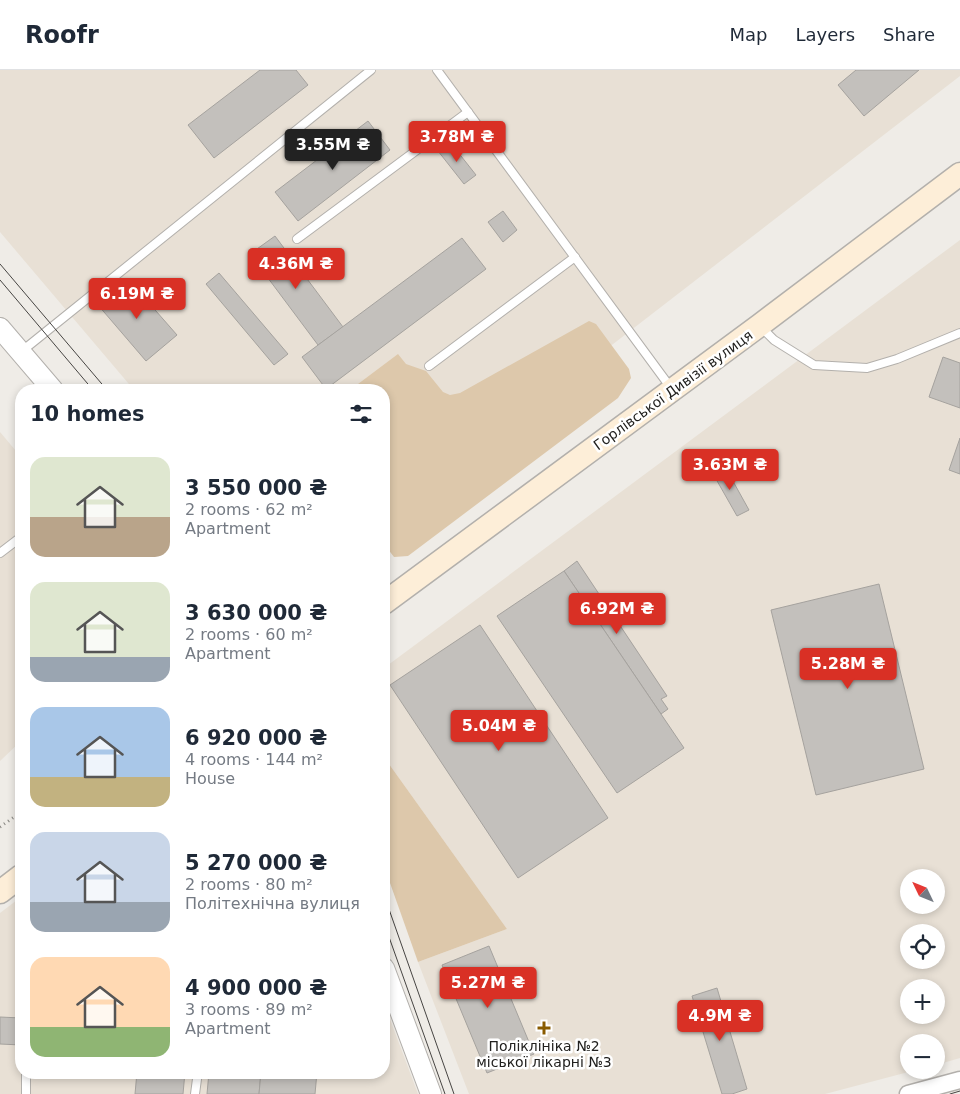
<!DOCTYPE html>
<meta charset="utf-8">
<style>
:root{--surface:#fff;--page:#f2f2f3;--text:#1f2937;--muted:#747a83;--line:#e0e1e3;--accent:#d93025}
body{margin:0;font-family:"DejaVu Sans",sans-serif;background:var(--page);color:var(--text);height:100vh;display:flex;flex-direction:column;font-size:19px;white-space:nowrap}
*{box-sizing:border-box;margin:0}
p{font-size:16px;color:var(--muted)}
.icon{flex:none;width:28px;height:28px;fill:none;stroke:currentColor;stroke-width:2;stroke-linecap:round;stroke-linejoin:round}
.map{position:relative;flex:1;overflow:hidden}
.sheet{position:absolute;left:15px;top:314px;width:375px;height:695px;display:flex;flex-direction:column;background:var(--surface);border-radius:20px;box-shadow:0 2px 8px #0003}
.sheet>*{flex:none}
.needle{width:32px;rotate:313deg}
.tools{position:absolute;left:900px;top:799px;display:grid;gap:10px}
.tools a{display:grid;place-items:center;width:45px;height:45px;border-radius:50%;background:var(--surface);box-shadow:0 2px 8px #0003;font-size:25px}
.price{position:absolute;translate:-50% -42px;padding:0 11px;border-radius:5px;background:var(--accent);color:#fff;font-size:16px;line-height:32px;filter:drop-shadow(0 1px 2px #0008)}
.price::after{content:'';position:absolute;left:50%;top:30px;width:15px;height:11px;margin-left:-8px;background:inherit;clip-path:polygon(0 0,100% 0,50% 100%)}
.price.current{background:#222;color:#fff}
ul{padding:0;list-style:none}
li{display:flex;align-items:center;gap:15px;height:125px;padding:0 15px}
li span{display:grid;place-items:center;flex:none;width:140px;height:100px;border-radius:15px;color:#555}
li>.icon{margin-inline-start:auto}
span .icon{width:60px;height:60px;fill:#fffc;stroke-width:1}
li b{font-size:21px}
h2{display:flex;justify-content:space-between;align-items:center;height:60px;padding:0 15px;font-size:21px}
header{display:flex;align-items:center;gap:30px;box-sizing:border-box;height:70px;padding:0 25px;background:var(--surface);border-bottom:1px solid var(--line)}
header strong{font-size:24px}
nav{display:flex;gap:28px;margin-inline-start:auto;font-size:18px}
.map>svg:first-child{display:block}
.built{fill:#e8e0d5;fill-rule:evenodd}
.green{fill:#ddc8ab}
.building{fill:#c3c0bc;stroke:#a5a29e}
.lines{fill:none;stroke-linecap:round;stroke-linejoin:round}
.service-casing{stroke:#b3b0ac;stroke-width:10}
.minor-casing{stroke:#b3b0ac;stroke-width:19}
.tertiary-casing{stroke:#b3b0ac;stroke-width:22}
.secondary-casing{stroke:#b3b0ac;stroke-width:25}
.path{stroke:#82807c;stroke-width:3;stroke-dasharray:1 4;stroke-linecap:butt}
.service{stroke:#fff;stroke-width:8}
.minor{stroke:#fff;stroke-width:16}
.tertiary{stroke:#fff;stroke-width:20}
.secondary{stroke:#fdeed8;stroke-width:22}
.tram{stroke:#474543;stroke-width:1}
.poi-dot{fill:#895b00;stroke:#fff;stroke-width:2}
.labels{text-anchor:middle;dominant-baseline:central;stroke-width:5;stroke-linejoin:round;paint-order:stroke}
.street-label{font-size:14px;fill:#21201e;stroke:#fff}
.poi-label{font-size:14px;fill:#21201e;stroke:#fff}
</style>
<header>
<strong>Roofr</strong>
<nav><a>Map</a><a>Layers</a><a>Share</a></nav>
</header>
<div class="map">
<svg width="960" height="1024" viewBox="0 0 960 1024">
<rect width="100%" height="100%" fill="#efece7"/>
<g class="built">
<polygon points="0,0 960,0 960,6 384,451 384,320 134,320 0,162"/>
<path d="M960,170V988L936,995V972H909V1000H916L825,1024H469L418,892L507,859L384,687V598ZM909,808H936V835H909ZM909,862H936V890H909ZM909,918H936V945H909Z"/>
<polygon points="0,362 21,387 21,671 0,691"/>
<polygon points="21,827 21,1002 384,1002 384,933 418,1024 0,1024 0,843"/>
</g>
<g class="green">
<polygon points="589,251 596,254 629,299 631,308 618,328 408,486 394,487 384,474 384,320 350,320 398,284 406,294 426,301 443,322 450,325 460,323"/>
<polygon points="384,687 507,859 418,892 384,796"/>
</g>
<g class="building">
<polygon points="260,0 296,0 308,15 214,88 188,55"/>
<polygon points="856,0 919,0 864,46 838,15"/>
<polygon points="368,51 390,80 298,151 275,122"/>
<polygon points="450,72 476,105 464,114 438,81"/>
<polygon points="503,141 517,160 503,172 488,152"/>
<polygon points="275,166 343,257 318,275 250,184"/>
<polygon points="462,168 486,199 326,319 302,287"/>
<polygon points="219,203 288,284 274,295 206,214"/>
<polygon points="128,209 177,265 146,291 98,235"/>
<polygon points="943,287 960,293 960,338 929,327"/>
<polygon points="960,368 960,404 949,400"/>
<polygon points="724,395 749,440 737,446 712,402"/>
<polygon points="577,491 667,626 661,629 668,639 661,644 564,501"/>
<polygon points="564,501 684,678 617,723 497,546"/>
<polygon points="879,514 924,699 816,725 771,540"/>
<polygon points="480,555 608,748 518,808 390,615"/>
<polygon points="489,876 534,984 487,1003 442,895"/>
<polygon points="717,918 747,1019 732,1024 722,1024 692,926"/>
<polygon points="0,947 21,948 21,975 0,974"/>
<polygon points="137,1002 185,1002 183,1024 135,1024"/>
<polygon points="209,1002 261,1002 259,1024 207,1024"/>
<polygon points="261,1002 287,1004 288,1002 317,1002 315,1024 259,1024"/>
</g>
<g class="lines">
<g class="service-casing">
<g id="service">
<polyline points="437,0 671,318"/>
<polyline points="297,169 468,42"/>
<polyline points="761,257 774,270 814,295 867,298 897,289 960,263"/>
<polyline points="22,281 371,0"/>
<polyline points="429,296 575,187"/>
<polyline points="0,483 21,467"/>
<polyline points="26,1002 26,1024"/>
<polyline points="195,1024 197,1009"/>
</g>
</g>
<g class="minor-casing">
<polyline id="minor" points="908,1024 960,1010"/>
</g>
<g class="tertiary-casing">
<g id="tertiary">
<polyline points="0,258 53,320"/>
<polyline points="384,898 431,1024"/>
</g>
</g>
<g class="secondary-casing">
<g id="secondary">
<polyline points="384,533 760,255 960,104"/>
<polyline points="0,822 21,806"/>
</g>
</g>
<polyline class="path" points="0,757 21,742"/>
<use href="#service" class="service"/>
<use href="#minor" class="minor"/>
<use href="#tertiary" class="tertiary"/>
<use href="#secondary" class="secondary"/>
<g class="tram">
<polyline points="0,194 107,320"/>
<polyline points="0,210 93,320"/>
<polyline points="384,825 454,1024"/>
<polyline points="384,853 445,1024"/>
<polyline points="950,1024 960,1021"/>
</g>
</g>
<path class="poi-dot" d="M541.5 950.5h5v5h5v5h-5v5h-5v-5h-5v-5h5z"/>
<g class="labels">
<g class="street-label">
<text transform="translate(673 320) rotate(-36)">Горлівської Дивізії вулиця</text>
</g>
<g class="poi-label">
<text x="544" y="976">Поліклініка №2<tspan x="544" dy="16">міської лікарні №3</tspan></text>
</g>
</g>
</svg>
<div class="tools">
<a><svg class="needle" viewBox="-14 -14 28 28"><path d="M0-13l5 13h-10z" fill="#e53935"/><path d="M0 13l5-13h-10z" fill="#747a83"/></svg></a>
<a><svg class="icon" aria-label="locate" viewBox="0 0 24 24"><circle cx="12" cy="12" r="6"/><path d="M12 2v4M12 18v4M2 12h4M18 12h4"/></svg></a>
<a>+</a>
<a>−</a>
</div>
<b class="price" style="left:457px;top:93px">3.78M ₴</b>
<b class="price current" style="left:333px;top:101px">3.55M ₴</b>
<b class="price" style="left:296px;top:220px">4.36M ₴</b>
<b class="price" style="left:137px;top:250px">6.19M ₴</b>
<b class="price" style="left:730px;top:421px">3.63M ₴</b>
<b class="price" style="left:617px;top:565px">6.92M ₴</b>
<b class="price" style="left:848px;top:620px">5.28M ₴</b>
<b class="price" style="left:499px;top:682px">5.04M ₴</b>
<b class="price" style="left:488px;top:939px">5.27M ₴</b>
<b class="price" style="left:720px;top:972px">4.9M ₴</b>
<section class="sheet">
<h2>10 homes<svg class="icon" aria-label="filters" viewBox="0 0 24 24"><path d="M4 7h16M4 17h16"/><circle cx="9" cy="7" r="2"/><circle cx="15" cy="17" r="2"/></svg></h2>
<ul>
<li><span style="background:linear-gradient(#dfe7d0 60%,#b9a48a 0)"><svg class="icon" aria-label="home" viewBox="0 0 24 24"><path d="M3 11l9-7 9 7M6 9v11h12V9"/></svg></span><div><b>3 550 000 ₴</b><p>2 rooms · 62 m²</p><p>Apartment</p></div></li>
<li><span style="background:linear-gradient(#dfe7d0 75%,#9aa5b1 0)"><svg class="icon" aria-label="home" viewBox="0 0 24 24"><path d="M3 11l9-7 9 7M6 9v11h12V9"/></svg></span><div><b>3 630 000 ₴</b><p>2 rooms · 60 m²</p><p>Apartment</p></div></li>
<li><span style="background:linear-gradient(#a9c7e8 70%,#c2b280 0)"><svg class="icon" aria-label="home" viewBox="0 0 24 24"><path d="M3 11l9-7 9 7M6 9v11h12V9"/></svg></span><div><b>6 920 000 ₴</b><p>4 rooms · 144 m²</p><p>House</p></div></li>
<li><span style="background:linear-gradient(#c9d6e8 70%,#9aa5b1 0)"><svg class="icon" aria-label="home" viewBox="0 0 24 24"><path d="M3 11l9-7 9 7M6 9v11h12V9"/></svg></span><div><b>5 270 000 ₴</b><p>2 rooms · 80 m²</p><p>Політехнічна вулиця</p></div></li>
<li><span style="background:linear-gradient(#ffd9b3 70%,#8fb573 0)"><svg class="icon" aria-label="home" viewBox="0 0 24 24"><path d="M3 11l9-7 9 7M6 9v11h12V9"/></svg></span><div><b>4 900 000 ₴</b><p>3 rooms · 89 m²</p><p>Apartment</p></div></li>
</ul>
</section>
</div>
